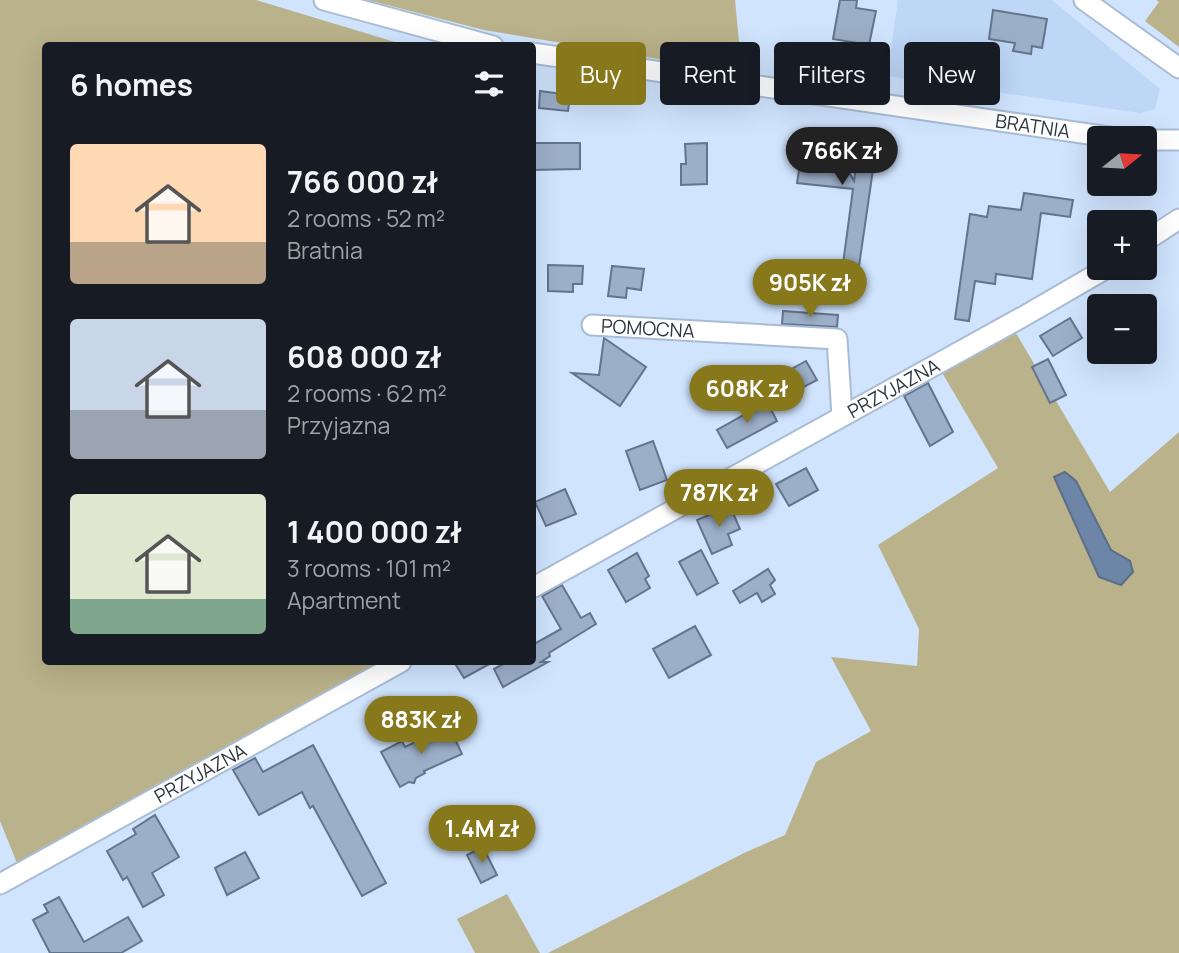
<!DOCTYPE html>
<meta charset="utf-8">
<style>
:root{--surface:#171b24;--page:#242831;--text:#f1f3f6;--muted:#9ea1a6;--accent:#88781c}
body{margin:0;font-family:Manrope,sans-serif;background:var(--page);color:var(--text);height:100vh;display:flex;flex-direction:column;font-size:26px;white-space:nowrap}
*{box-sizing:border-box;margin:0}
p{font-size:23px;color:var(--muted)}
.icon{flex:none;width:38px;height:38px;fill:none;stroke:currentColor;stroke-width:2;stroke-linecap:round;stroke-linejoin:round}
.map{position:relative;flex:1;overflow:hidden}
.details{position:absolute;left:42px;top:42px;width:494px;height:623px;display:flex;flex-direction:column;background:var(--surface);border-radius:7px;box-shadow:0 7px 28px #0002}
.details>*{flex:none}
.top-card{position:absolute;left:556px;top:42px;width:516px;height:63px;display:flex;gap:14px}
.needle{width:46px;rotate:72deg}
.buttons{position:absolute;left:1087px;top:126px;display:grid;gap:14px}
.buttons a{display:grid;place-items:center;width:70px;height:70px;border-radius:7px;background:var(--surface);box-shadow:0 7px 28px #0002;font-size:35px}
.price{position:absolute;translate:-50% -60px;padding:0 16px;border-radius:24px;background:var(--accent);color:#fff;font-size:23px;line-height:46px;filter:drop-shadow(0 2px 4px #0008)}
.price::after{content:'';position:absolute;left:50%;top:42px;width:21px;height:16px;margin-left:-10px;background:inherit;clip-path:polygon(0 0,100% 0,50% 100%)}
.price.current{background:#222;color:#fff}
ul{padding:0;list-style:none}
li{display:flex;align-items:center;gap:21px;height:175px;padding:0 28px}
li span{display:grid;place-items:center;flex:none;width:196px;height:140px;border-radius:7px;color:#555}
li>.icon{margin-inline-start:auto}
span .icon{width:84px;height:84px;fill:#fffc;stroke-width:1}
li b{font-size:30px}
h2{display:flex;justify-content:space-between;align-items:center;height:84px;padding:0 28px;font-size:30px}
.tag{padding:0 24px;border-radius:7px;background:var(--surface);box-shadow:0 7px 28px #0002;font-size:24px;line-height:63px}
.tag.current{background:var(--accent);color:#fff}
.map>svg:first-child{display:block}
.built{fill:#bed7f7}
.green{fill:#bab28a}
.water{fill:#6d86a7;stroke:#5a6e88;stroke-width:2}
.building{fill:#9cafc8;stroke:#63758c;stroke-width:2}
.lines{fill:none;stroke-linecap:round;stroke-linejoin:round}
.minor-casing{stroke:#a9bcd6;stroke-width:23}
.minor{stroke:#fff;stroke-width:19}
.labels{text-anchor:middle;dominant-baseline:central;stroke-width:5;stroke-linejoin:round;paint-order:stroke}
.street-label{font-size:19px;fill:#2e3640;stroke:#fff}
</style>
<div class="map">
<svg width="1179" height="953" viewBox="0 0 1179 953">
<rect width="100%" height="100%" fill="#d0e4fe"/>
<polygon class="built" points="898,0 1052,0 1160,89 1155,109 1140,113 887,76"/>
<g class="green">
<polygon points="0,0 256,0 405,45 46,46 46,662 403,662 21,873 0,821"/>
<polygon points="368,0 735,0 742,73 484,30"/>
<polygon points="1156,0 1179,0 1179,47 1145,21 1159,2"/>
<polygon points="1010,323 1110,492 1179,432 1179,953 548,953 744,853 785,835 816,762 871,731 831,657 917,666 919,629 878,545 998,468 937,364"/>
<polygon points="507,894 540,953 475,953 457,919"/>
</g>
<polygon class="water" points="1065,472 1076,481 1111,550 1130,561 1133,572 1121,585 1099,577 1054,477"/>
<g class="building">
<polygon points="840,0 857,0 856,8 876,11 869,45 833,39"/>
<polygon points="993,10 1047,19 1042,48 1032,46 1031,54 1013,51 1015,43 989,39"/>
<polygon points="540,91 570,95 568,111 539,108"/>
<polygon points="532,143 580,143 580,169 532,170"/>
<polygon points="707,143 707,184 681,185 681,164 686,164 685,144"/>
<polygon points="803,143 835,146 854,181 859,146 876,149 859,266 843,264 853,189 797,183"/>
<polygon points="1024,193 1073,200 1070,217 1041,213 1032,279 996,274 995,284 975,281 969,321 955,319 970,214 987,217 989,206 1021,210"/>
<polygon points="548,265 583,266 582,284 573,284 573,292 548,291"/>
<polygon points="612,266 644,269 641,290 627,288 626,298 608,296"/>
<polygon points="783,311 838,315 837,327 782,324"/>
<polygon points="1070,318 1082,338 1053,356 1040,336"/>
<polygon points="604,338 646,367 620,406 572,373 599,375"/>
<polygon points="1048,359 1066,395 1050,403 1032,367"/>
<polygon points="806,361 817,380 798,390 788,371"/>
<polygon points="928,383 953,432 930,446 904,396"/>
<polygon points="767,402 777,421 727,448 717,430"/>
<polygon points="653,441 667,480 640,490 626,451"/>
<polygon points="806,468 818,490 789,506 776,484"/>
<polygon points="565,489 576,514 546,526 535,502"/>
<polygon points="730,506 740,529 728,534 732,545 712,554 697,520"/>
<polygon points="701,550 718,583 697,595 679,562"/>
<polygon points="637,553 649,576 645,579 650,588 626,602 608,570"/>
<polygon points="768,569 775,580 770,585 775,594 762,602 757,593 740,603 733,591"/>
<polygon points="562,585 581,618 590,613 596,624 549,653 550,656 541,662 548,662 503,687 494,669 507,662 532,662 532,645 561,629 542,596"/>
<polygon points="695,626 711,655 669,678 653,649"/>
<polygon points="454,662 493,662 464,678"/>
<polygon points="449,726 462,754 424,771 425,773 416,778 414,783 409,782 400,787 381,752 402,741 405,747"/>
<polygon points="313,745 386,883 362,896 313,806 310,808 302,792 259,815 233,770 255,758 263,772"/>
<polygon points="155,815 179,857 152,873 164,895 143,907 127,877 123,880 107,851 136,834 133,829"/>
<polygon points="483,847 497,875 481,883 467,855"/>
<polygon points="245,852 259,878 227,895 215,868"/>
<polygon points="59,897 84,942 128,917 142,941 121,953 50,953 33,920 48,912 44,905"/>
</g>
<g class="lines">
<g class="minor-casing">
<g id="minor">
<polyline points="324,0 493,46"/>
<polyline points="1084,0 1179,68"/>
<path id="s1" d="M532,53L1116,138"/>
<polyline points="1144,140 1179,140"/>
<polyline points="1144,242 1179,219"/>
<path id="s2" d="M592,325L837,339L842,416"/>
<path id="s3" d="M532,588L1026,315L1107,268"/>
<path id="s4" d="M0,884L401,662"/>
</g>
</g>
<use href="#minor" class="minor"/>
</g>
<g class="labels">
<g class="street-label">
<text stroke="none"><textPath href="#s1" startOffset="506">BRATNIA</textPath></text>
<text stroke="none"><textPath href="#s2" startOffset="56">POMOCNA</textPath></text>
<text stroke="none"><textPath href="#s3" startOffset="413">PRZYJAZNA</textPath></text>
<text stroke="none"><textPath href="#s4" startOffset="229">PRZYJAZNA</textPath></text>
</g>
</g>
</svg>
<div class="buttons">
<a><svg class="needle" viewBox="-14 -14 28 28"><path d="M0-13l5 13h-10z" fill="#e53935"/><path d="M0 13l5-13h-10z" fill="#9ea1a6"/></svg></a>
<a>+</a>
<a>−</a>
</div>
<b class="price current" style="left:842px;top:187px">766K zł</b>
<b class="price" style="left:810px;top:319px">905K zł</b>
<b class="price" style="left:747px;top:425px">608K zł</b>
<b class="price" style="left:719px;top:529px">787K zł</b>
<b class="price" style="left:421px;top:756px">883K zł</b>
<b class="price" style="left:482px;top:865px">1.4M zł</b>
<div class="top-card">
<a class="tag current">Buy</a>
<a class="tag">Rent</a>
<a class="tag">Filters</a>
<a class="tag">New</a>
</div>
<section class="details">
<h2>6 homes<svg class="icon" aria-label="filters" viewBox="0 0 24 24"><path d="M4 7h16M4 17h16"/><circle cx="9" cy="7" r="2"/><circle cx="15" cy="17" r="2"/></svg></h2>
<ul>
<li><span style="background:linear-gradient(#ffd9b3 70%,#b9a48a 0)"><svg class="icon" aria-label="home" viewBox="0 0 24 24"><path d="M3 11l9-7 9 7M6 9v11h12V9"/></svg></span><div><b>766 000 zł</b><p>2 rooms · 52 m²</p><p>Bratnia</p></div></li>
<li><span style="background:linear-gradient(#c9d6e8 65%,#9aa5b1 0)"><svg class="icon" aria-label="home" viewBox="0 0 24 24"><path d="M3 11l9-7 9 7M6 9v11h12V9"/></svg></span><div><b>608 000 zł</b><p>2 rooms · 62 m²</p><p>Przyjazna</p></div></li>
<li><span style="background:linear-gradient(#dfe7d0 75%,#7fa58c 0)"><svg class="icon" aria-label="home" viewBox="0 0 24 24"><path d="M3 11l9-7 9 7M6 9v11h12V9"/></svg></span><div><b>1 400 000 zł</b><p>3 rooms · 101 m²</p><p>Apartment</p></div></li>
</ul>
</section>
</div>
